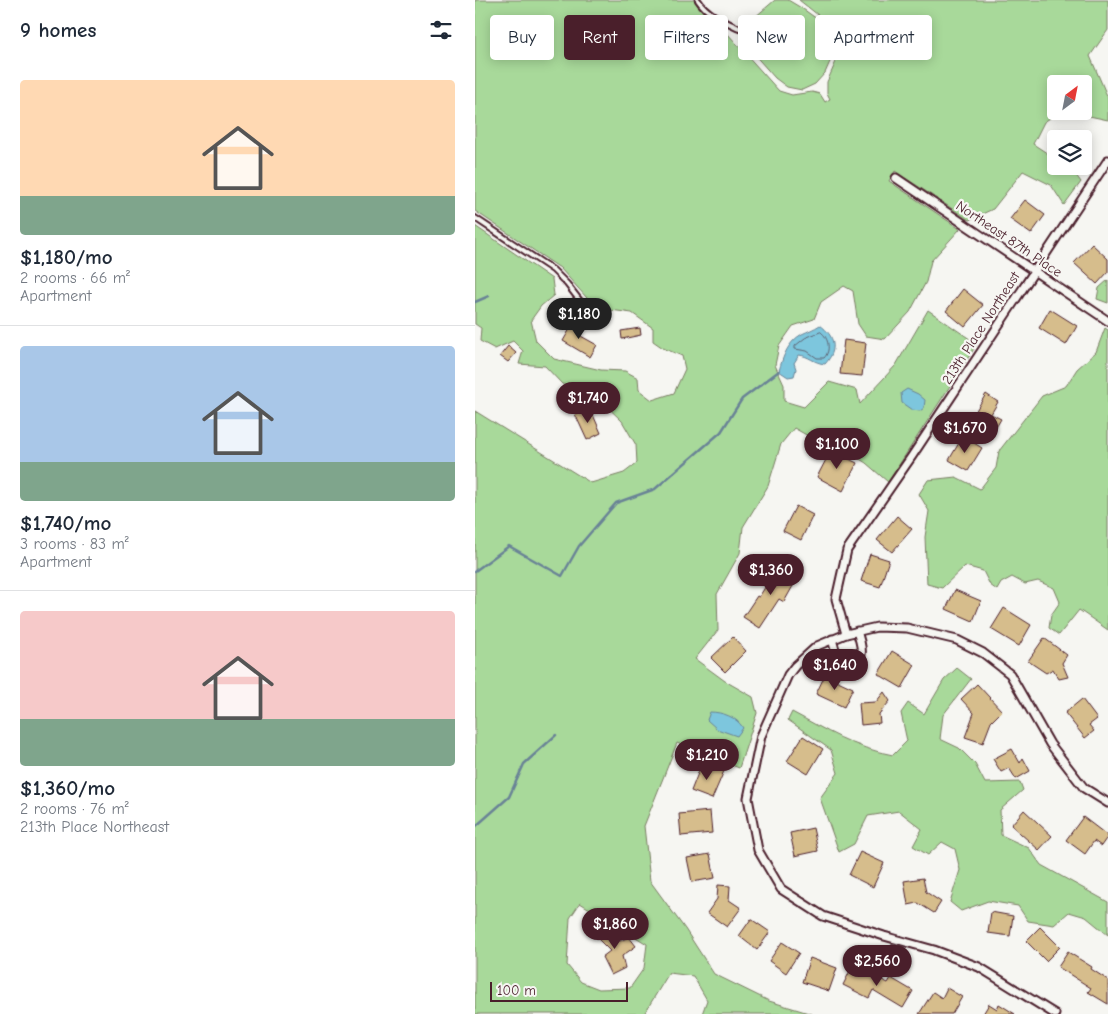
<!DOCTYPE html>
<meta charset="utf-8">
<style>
:root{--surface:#fff;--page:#f6f6f7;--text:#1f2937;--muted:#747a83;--line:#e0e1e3;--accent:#4a1f2b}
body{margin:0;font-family:"Comic Neue",sans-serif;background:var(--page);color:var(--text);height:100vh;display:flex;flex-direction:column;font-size:19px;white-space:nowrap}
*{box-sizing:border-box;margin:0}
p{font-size:16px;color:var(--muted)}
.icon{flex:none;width:28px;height:28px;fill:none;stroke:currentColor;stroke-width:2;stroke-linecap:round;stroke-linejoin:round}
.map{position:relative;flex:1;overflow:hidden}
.sheet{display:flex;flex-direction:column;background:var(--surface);width:475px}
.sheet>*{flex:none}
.top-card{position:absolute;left:15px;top:15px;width:475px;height:45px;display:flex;gap:10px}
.needle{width:32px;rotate:32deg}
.tools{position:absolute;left:572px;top:75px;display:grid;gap:10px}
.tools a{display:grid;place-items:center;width:45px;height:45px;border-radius:5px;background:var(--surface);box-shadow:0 2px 12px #0003;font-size:25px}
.scale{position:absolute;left:15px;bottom:12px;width:138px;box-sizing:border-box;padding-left:5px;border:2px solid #4a1f2b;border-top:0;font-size:14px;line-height:18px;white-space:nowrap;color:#4a1f2b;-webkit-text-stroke:4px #f6f6f2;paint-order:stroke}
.price{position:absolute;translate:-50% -42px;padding:0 11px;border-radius:18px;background:var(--accent);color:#fff;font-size:16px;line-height:32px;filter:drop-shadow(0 1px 2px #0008)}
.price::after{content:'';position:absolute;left:50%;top:30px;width:15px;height:11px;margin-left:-8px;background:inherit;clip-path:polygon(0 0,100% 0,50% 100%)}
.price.selected{background:#222;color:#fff}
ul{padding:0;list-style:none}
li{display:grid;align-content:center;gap:10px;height:265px;padding:0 20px}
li+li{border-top:1px solid var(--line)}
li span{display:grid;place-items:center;height:155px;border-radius:5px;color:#555}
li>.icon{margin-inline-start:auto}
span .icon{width:90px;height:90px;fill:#fffc;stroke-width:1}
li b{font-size:21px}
h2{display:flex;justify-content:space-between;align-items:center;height:60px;padding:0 20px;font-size:21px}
.tag{padding:0 18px;border-radius:5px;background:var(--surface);box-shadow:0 2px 12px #0003;font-size:18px;line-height:45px}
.tag.selected{background:var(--accent);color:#fff}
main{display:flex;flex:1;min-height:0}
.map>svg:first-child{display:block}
.green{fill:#a8d99a;stroke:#797c62;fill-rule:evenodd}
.water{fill:#7dc6dd;stroke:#698396}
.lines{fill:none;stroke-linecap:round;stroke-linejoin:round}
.shore{stroke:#5e6272;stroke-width:1}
.stream{stroke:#698396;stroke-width:2.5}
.building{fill:#d6bd8c;stroke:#4a1f2b}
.service-casing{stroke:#4a1f2b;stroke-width:8}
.minor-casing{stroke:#4a1f2b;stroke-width:11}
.service{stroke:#f6f6f2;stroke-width:4}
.minor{stroke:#f6f6f2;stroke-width:7}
.labels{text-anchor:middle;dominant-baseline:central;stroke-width:4.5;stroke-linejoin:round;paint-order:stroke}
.street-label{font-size:14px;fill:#4a1f2b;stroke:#f6f6f2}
</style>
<main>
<section class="sheet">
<h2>9 homes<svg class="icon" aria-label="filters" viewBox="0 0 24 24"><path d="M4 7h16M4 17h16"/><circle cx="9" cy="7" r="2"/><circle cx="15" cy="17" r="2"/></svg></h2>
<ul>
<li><span style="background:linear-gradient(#ffd9b3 75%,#7fa58c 0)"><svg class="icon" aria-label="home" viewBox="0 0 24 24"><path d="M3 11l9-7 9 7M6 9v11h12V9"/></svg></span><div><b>$1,180/mo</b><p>2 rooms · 66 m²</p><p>Apartment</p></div></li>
<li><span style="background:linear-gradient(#a9c7e8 75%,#7fa58c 0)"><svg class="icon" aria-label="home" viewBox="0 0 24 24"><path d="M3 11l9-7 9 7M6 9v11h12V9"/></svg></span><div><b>$1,740/mo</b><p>3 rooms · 83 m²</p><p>Apartment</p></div></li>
<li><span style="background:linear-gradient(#f6c9c9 70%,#7fa58c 0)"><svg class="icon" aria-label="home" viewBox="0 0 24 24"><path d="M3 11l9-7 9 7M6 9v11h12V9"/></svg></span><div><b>$1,360/mo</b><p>2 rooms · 76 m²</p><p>213th Place Northeast</p></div></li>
</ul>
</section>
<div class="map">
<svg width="633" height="1014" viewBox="0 0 633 1014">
<rect width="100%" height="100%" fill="#f6f6f2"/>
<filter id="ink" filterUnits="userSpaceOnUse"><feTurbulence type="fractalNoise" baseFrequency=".02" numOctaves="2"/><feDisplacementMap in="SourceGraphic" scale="10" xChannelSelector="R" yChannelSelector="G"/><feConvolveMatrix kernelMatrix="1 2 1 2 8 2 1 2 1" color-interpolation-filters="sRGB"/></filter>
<g filter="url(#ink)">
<g class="green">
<path d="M0,0H219L239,27L252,33L304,91L317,95L337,92L345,94L350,102L355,99L352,93V82L367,48L362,30L324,0H633V30L615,56L633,98V120L591,111H609V84H581V111H586L569,122L558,144L581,159V166C595,166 598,171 606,182L589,205L576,185L548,171L518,209L494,220L420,171L414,181L485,229L456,261L451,282L435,312L410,339L391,336L383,324L378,291L369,286L346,302L339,319L318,326L304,346L300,365L309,385V401L329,407L354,382L382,390L385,404L421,365L453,310L502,344L413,482L391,463L364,446L342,441L319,428L306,444L293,486L268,527L265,553L242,594L243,630L220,659L250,681L278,697L282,713L264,768L202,743L169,826L175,881L210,929L239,974L294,1001L337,1014H227L232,1000L218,976L194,973L169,1014H0V411L116,483L149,473L162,463L161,445L147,421L123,398L87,384L70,366L44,364L48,351L38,341L20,349L5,341L6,328L0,324V226L77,279L79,295L66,306L56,320L61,341L79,359L126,370L150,371L163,378L164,390L177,400L199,393L210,369L207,356L188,348L178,341V328L157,313L121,308L85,268L0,211ZM105,903L172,944L169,968L155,988L124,989L106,982L92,965L95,918Z"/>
<polygon points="300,0 313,0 328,9 349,24 359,36 361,48 350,73 340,84 327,90 312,87 300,78 269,43 268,35 273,23"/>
<polygon points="633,280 633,303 622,299 624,288"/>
<polygon points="630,328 633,330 633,630 604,610 584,635 574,628 576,615 585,602 579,588 563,581 550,584 537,577 526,583 522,590 515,585 508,571 490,566 467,588 452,584 450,537 454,511 444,494 453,480 481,477 505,489 521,468 524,451 567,396 591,386 602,369 621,352"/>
<path d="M482,668L496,679L468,715L465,739L484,748L500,764L510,783L545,782L548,790L525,810L526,835L554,848L566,865L633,902V935L611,917L594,912L579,925L553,921L543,906L513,901L486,911L475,902L485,870L480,849L467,842L453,855L438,846L447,829L424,811L393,816L379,844L364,852L345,798L363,773L356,750L313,720L317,712C351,730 379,748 418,755L432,741L426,713L433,703L449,714L469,680Z"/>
</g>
<g class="water">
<path d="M345,325C360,336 363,350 350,364C339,363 334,356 324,355L319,363L321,369L319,376L313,377L304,371C308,356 313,342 327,334C333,331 339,329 345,325Z"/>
<polygon points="432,389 443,394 450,400 449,408 445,411 437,410 427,403 426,393"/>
<path d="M235,712C247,712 262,717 268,728L262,736L242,729L232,720Z"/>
</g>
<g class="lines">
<path class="shore" d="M346,332C354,338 356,351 349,358H342L332,351L320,349V346L330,338Z"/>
<g class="stream">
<polyline points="0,302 14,296"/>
<polyline points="0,571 34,546 87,576 104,546 141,503 180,489 246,432 267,399 304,371"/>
<polyline points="0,827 34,797 49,764 81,735"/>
</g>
</g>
<g class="building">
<polygon points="55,26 60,50 46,53 42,28"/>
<polygon points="585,129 601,139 581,139 581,154 573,148"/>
<polygon points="550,200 570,215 556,234 535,219"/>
<polygon points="617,244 633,259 633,272 622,284 599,263"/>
<polygon points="488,289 508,305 490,327 471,311"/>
<polygon points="575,309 602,326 591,345 564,328"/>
<polygon points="99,322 109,328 104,335 122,345 115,357 88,341"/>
<polygon points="165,328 166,335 147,339 146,331"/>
<polygon points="369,340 391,343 387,376 365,374"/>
<polygon points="33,346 41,353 33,362 25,356"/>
<polygon points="511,394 523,402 516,414 526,419 516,436 494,422"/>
<polygon points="115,408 126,433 112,440 100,414"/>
<polygon points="488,436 507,448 493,471 474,460"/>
<polygon points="356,450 382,463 368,491 342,477"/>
<polygon points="321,506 338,515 326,540 308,531"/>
<polygon points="422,516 437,529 417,552 402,540"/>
<polygon points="395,554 414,560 405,587 386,581"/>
<polygon points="304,565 323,577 309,602 304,599 285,628 268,617 282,596 284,597"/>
<polygon points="480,590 506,601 498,621 471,609"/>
<polygon points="529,608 556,625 544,646 516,629"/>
<polygon points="258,637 271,651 250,672 236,658"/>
<polygon points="569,638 592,655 587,663 593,677 584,679 578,669 571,673 553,661"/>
<polygon points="417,651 440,665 427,688 403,674"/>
<polygon points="350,675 378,688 369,707 341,694"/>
<polygon points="502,684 527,711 516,722 508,743 490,737 499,713 486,699"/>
<polygon points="409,692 415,701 404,714 405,723 386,725 384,703 401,702"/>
<polygon points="607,699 622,719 614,725 619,731 610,738 590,713"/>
<polygon points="328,736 348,749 333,774 312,761"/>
<polygon points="537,749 545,763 548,758 555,771 541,779 534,768 526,772 518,759"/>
<polygon points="227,763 249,771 237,799 216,791"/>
<polygon points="549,810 577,836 564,850 536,825"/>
<polygon points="235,811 237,833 206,836 204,814"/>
<polygon points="608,817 633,836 626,846 619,841 610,854 591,840"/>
<polygon points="338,828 343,851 320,856 315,833"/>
<polygon points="385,852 409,863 398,887 374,875"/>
<polygon points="235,854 240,878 217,882 212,858"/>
<polygon points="448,878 451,892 466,902 459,913 443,903 433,905 429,881"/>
<polygon points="243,885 255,886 254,900 266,908 252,927 232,913 242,899"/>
<polygon points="516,912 538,916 535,936 513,933"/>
<polygon points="276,919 295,932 282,950 264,936"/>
<polygon points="129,927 145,941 154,937 161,946 147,956 150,968 136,975 127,957 135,951 120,936"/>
<polygon points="565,927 585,947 571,961 551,941"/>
<polygon points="307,942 324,953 311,973 294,961"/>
<polygon points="593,952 617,967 616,969 633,980 633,1004 613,992 616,988 583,967"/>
<polygon points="335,958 362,968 354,991 327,982"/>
<polygon points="378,965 413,983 416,978 438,991 428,1008 398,990 394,998 368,985"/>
<polygon points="472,988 487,997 477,1014 444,1014 458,992 467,998"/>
<polygon points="514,1004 522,1009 524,1004 540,1014 508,1014"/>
</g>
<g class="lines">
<g class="service-casing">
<g id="service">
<path d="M223,0C232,14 249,21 264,28"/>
<polyline points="0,218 78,270 92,284 112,310"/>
</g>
</g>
<g class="minor-casing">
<g id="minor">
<polyline points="421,178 633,321"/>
<polyline points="371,634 402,627 432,628 482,640 508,653 535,674 575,744 609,788 633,803"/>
<path d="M357,639C360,649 363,669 378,664C382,663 385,659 386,655C388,648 384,638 382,631"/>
<polyline points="580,1014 504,967 459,950 409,936 348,916 306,889 283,850 273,798 286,736 313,675 320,666 342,646 371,634 361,599 372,550 437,456 633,160"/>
</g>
</g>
<use href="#service" class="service"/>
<use href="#minor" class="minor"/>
</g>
</g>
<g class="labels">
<g class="street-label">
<text transform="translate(534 239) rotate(34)">Northeast 87th Place</text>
<text transform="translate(506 328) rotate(-57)">213th Place Northeast</text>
</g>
</g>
</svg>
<div class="tools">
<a><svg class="needle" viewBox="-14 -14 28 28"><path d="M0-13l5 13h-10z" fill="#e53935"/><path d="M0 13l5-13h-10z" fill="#747a83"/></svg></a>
<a><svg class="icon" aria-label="layers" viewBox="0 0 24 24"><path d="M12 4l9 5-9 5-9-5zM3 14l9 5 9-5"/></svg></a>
</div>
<div class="scale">100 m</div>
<b class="price selected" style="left:104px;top:340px">$1,180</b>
<b class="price" style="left:113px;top:424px">$1,740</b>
<b class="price" style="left:490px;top:454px">$1,670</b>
<b class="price" style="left:362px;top:470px">$1,100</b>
<b class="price" style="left:296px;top:596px">$1,360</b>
<b class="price" style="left:360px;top:691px">$1,640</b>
<b class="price" style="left:232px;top:781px">$1,210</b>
<b class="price" style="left:140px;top:950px">$1,860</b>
<b class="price" style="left:402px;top:987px">$2,560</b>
<div class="top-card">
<a class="tag">Buy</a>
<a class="tag selected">Rent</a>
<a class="tag">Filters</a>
<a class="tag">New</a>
<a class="tag">Apartment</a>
</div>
</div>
</main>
